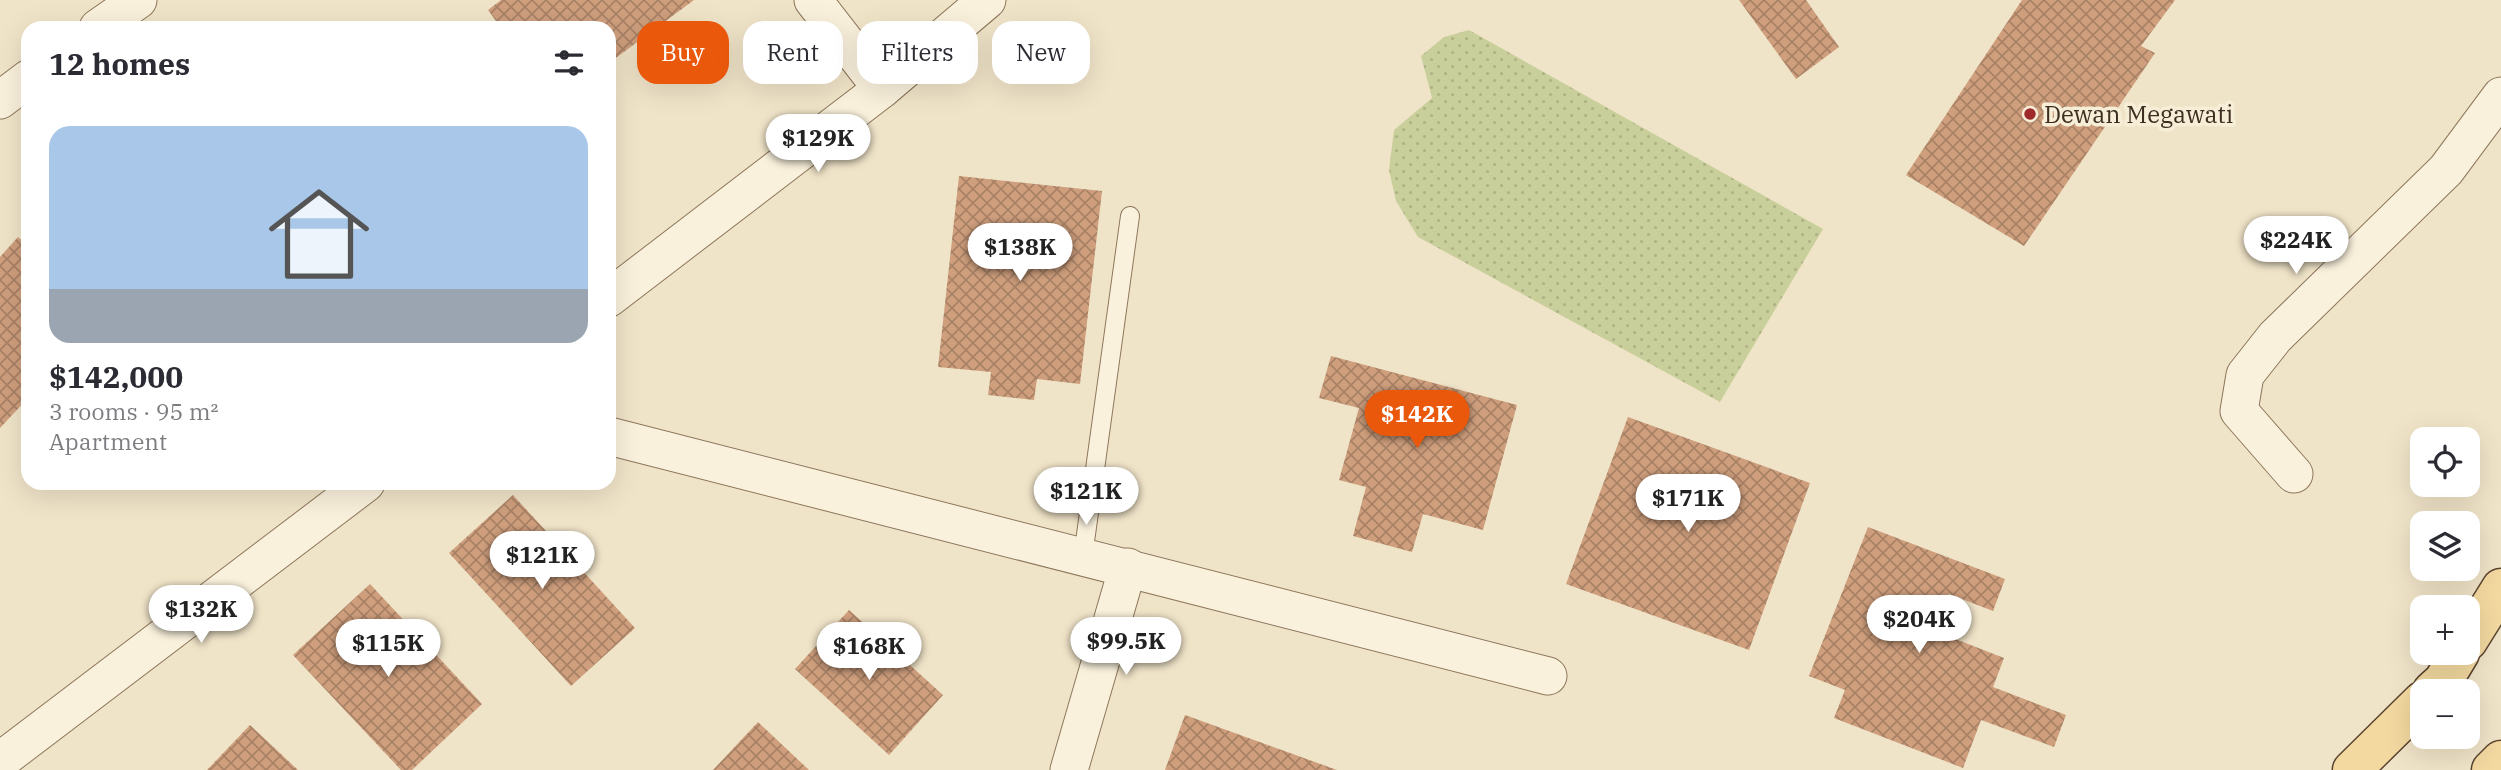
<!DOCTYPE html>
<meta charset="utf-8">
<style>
:root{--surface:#fff;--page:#f7f7f7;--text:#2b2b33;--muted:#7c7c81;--accent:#ea580c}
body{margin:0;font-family:"IBM Plex Serif",serif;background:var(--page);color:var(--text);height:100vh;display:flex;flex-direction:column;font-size:26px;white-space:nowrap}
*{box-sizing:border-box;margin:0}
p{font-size:23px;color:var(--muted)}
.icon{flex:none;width:38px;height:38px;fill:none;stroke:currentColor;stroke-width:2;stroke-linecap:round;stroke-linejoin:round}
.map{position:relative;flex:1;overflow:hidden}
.drawer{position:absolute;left:21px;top:21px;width:595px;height:469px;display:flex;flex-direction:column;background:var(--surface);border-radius:21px;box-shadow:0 7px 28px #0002}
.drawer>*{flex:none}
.top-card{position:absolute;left:637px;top:21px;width:665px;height:63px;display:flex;gap:14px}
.buttons{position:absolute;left:2410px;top:427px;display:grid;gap:14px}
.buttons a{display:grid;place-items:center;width:70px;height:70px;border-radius:14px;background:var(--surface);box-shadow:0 7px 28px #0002;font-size:35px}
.price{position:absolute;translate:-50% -60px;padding:0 16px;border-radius:24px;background:#fff;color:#222;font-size:23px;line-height:46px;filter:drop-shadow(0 2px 4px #0008)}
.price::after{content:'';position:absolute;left:50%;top:42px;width:21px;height:16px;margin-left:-10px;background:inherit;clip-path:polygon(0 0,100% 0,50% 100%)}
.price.current{background:var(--accent);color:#fff}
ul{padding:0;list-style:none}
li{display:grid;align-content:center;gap:14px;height:371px;padding:0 28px}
li span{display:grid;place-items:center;height:217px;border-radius:21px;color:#555}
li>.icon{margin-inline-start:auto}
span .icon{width:126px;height:126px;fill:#fffc;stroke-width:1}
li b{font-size:30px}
h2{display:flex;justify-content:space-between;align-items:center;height:84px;padding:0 28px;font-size:30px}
.pill{padding:0 24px;border-radius:21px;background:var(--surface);box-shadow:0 7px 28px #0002;font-size:24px;line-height:63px}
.pill.current{background:var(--accent);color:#fff}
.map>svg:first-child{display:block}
.grass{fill:url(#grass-dots)}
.building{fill:url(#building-cross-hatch)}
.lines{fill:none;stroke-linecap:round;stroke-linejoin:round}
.lane-casing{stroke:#8d765c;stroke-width:20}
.street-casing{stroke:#8d765c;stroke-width:39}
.primary-casing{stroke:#5b4430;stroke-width:41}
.lane{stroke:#faf1dc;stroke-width:18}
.street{stroke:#faf1dc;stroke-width:37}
.primary{stroke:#f3d9a0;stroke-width:38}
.poi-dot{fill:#9e2a2b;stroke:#f7eed8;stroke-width:2.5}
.labels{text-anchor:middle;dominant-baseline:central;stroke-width:7;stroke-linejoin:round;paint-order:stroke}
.poi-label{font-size:24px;fill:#3d2e20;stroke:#f7eed8;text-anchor:start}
</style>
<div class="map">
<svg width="2501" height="770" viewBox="0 0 2501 770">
<defs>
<pattern id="grass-dots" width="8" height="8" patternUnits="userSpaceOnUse" patternTransform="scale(1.75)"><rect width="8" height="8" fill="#c9cf9b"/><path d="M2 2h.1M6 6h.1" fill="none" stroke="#aeb285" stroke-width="1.8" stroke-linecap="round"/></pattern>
<pattern id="building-cross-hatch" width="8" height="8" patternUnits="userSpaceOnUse" patternTransform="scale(1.75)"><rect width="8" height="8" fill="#cf9f7d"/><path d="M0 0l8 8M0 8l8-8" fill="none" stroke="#a98266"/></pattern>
</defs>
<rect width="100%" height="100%" fill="#f0e4c8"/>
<polygon class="grass" points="1469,30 1823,229 1720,402 1418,237 1396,201 1389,170 1394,130 1432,98 1421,56 1444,37"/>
<g class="building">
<polygon points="501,0 694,0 609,63 609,28 501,28 488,10"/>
<polygon points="1739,0 1806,0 1839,47 1796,79"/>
<polygon points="2022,0 2175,0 2141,46 2155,53 2024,246 1906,175"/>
<polygon points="959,176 1102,191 1080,384 1037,379 1034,400 988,395 991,372 938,367"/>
<polygon points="18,237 28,246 28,398 0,428 0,257"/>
<polygon points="1331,356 1517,405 1483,530 1423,514 1412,552 1353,536 1366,487 1339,480 1359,408 1319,398"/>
<polygon points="1628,417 1810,483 1749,650 1566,584"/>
<polygon points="513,495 635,628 571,686 449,553"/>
<polygon points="1868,527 2005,579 1993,611 1949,594 1935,631 2004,658 1993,687 2066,715 2054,747 1981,720 1963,768 1834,718 1845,690 1809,676"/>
<polygon points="370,584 482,704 412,770 401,770 293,655"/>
<polygon points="849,610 943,695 889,755 795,669"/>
<polygon points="1185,715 1337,770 1165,770"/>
<polygon points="758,722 809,770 713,770"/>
<polygon points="250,725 298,770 207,770"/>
</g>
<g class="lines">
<g class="lane-casing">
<polyline id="lane" points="1083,556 1130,216"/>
</g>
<g class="street-casing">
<g id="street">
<polyline points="813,0 882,89"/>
<polyline points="98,28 138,0"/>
<polyline points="0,100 28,79"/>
<polyline points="609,298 882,89 987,0"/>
<polyline points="609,436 1548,676"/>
<polyline points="2294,474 2239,411 2245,375 2275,337 2446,170 2501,96"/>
<polyline points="0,761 366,483"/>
<polyline points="1069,770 1128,567"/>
</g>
</g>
<g class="primary-casing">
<g id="primary">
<polyline points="2468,641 2501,588"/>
<polyline points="2432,691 2443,681 2460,653"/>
<polyline points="2352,770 2422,701"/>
<polyline points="2491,770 2501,760"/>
</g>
</g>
<use href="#lane" class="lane"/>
<use href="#street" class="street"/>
<use href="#primary" class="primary"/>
</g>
<circle class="poi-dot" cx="2030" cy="114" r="7"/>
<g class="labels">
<g class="poi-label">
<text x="2044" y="114">Dewan Megawati</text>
</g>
</g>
</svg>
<div class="buttons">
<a><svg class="icon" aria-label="locate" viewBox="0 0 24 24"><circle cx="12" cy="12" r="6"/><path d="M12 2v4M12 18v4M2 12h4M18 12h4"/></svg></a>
<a><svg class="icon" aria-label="layers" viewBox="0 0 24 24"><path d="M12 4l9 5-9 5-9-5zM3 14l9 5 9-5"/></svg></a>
<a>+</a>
<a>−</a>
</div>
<b class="price" style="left:818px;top:174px">$129K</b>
<b class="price" style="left:2296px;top:276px">$224K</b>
<b class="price" style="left:1020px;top:283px">$138K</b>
<b class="price current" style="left:1417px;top:450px">$142K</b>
<b class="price" style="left:1086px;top:527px">$121K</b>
<b class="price" style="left:1688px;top:534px">$171K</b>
<b class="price" style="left:542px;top:591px">$121K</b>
<b class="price" style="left:201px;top:645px">$132K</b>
<b class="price" style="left:1919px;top:655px">$204K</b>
<b class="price" style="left:1126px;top:677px">$99.5K</b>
<b class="price" style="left:388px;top:679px">$115K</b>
<b class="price" style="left:869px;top:682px">$168K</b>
<div class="top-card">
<a class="pill current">Buy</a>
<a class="pill">Rent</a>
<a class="pill">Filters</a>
<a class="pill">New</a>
</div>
<section class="drawer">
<h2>12 homes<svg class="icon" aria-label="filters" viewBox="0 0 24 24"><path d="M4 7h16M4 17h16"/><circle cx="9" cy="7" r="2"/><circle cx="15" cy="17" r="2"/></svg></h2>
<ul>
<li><span style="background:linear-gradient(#a9c7e8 75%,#9aa5b1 0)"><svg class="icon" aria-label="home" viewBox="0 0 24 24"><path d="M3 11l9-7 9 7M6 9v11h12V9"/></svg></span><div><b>$142,000</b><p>3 rooms · 95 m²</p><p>Apartment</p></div></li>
</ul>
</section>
</div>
